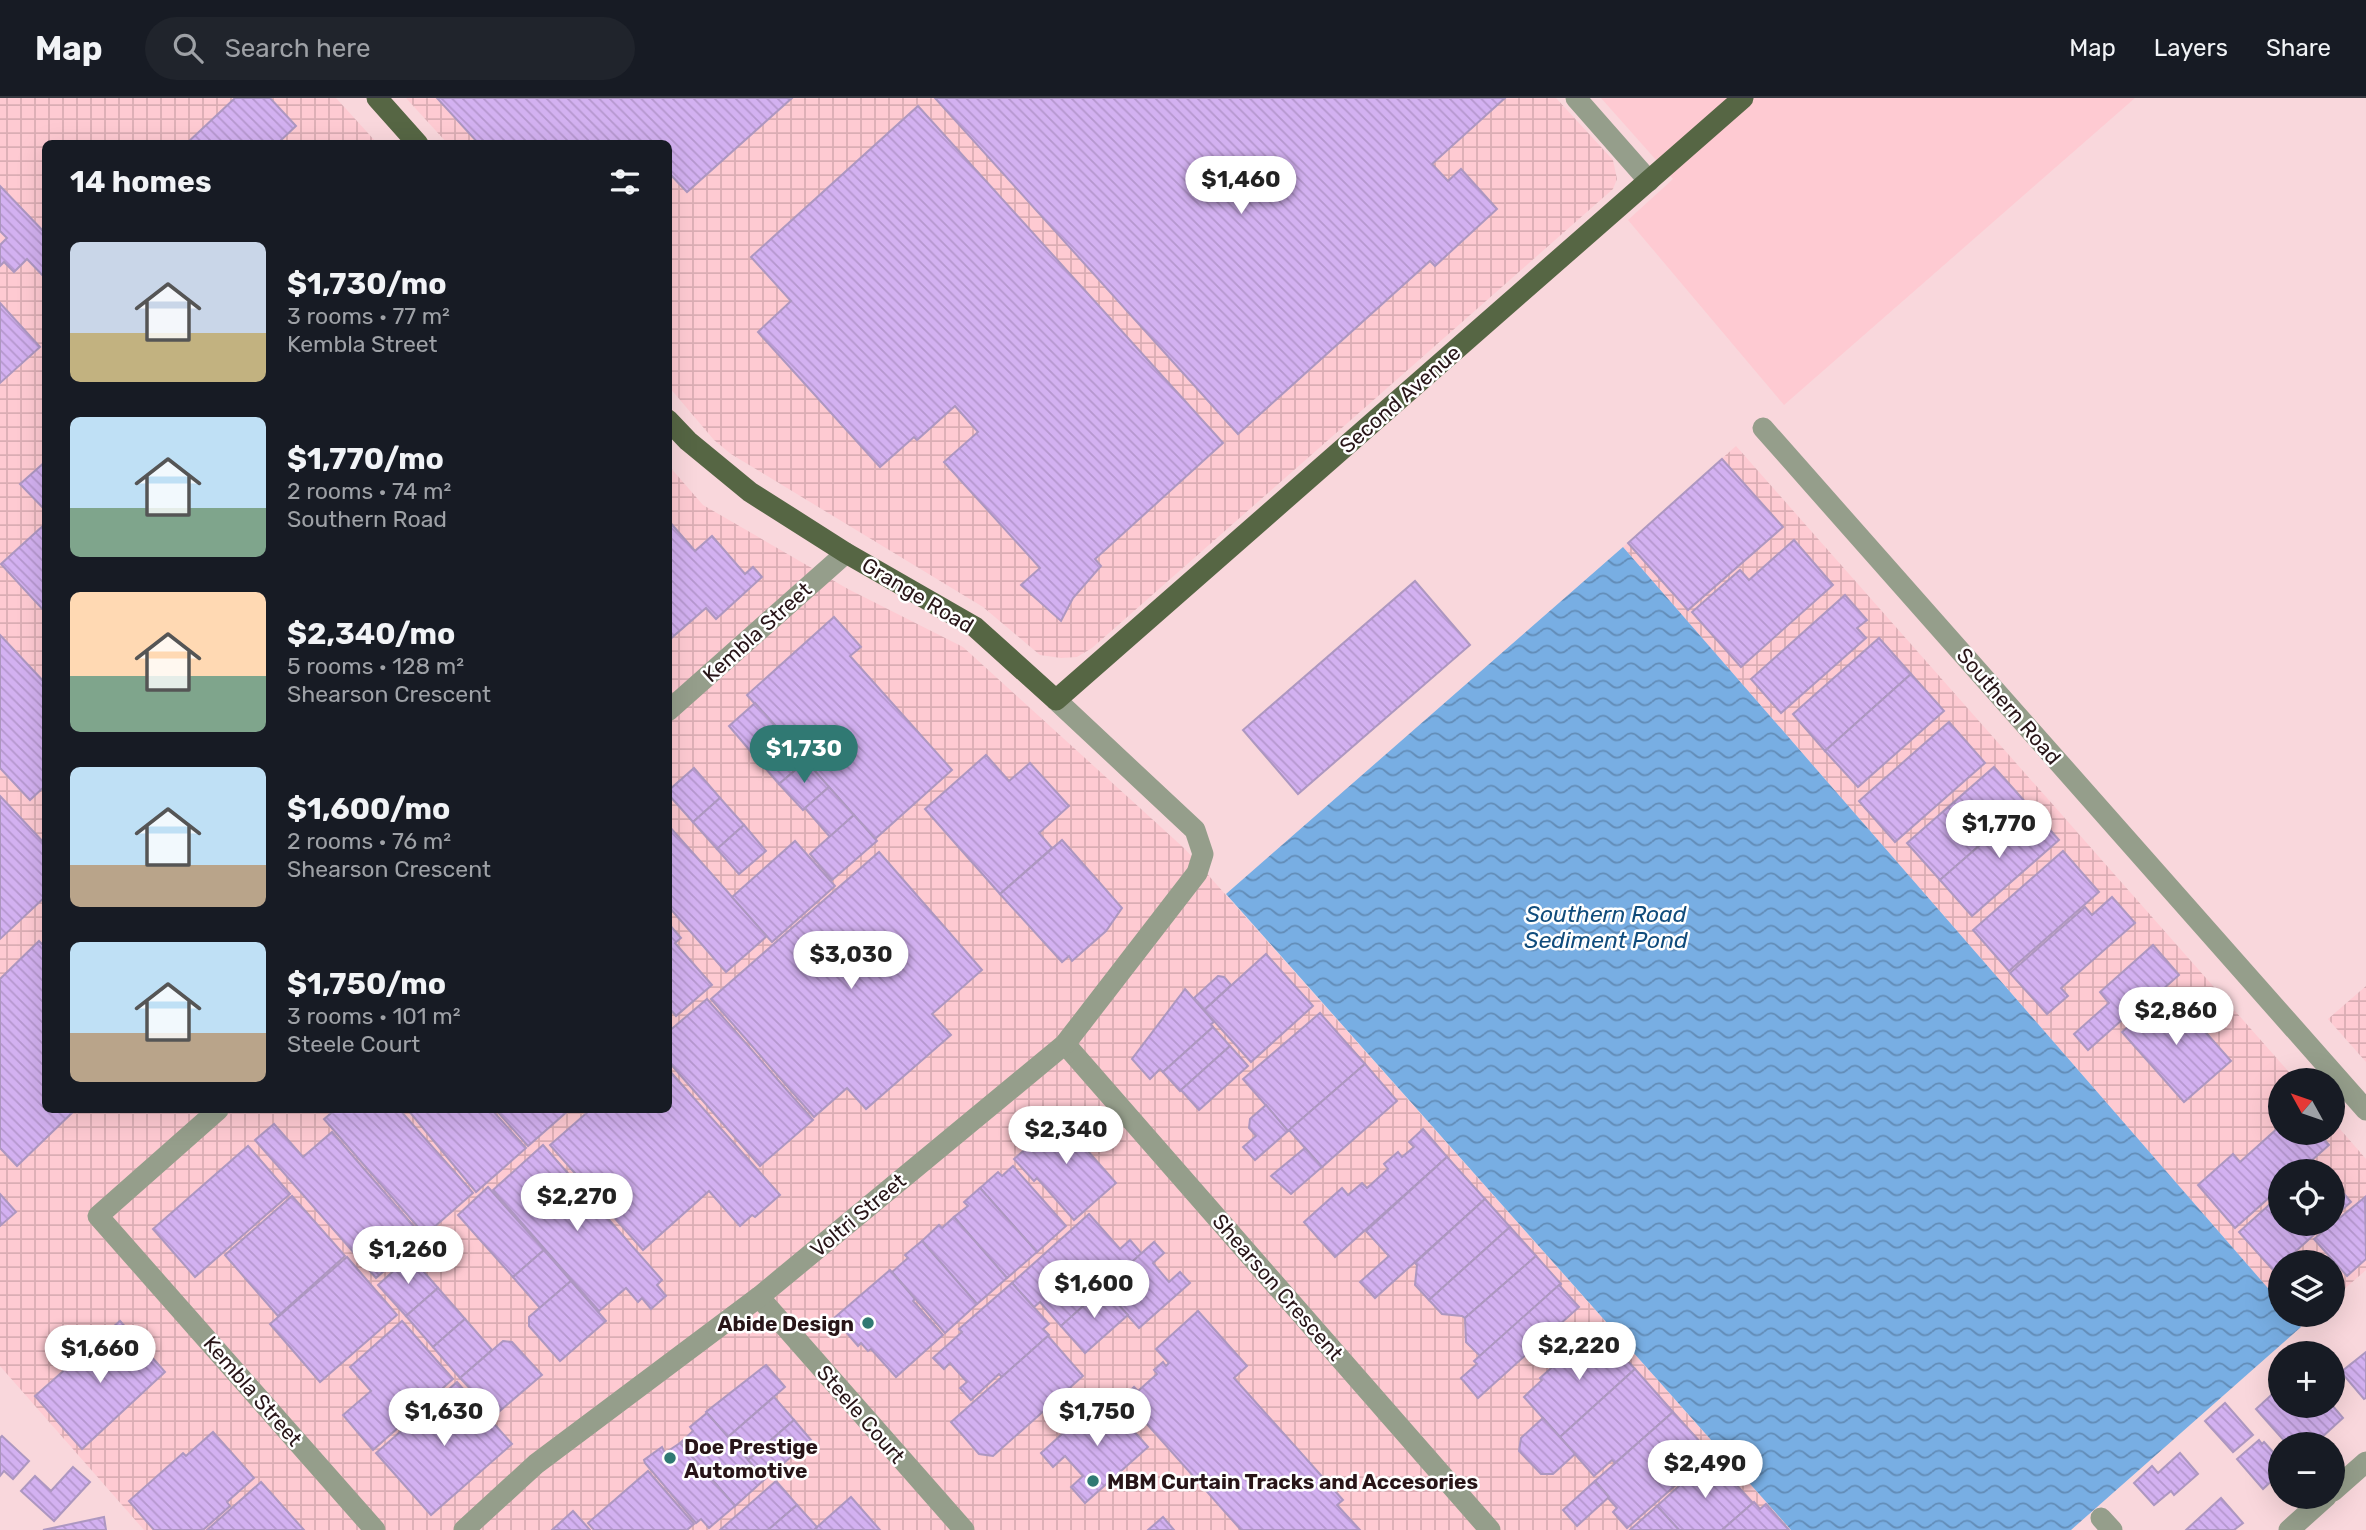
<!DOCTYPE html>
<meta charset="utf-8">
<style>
:root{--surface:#171b24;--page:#20242c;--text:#f1f3f6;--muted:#9ea1a6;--line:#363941;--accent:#307973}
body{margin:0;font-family:Rubik,sans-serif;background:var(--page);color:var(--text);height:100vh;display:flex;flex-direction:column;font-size:26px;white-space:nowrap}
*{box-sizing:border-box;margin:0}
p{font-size:23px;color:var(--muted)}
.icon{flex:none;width:38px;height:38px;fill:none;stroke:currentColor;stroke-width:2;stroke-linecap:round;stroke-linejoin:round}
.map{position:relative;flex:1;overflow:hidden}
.details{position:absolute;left:42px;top:42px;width:630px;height:973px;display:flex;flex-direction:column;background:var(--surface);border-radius:10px;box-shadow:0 7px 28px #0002}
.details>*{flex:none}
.needle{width:46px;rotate:310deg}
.controls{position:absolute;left:2268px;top:970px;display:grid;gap:14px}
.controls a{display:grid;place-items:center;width:77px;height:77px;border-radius:50%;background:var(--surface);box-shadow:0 7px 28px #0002;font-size:35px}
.price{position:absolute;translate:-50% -60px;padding:0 16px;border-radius:24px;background:#fff;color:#222;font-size:23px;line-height:46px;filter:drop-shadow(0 2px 4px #0008)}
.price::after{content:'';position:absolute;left:50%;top:42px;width:21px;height:16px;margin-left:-10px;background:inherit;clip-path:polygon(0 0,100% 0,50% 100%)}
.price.on{background:var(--accent);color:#fff}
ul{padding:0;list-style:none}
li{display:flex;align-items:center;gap:21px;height:175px;padding:0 28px}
li span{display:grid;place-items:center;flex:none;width:196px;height:140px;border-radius:10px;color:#555}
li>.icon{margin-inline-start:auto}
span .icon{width:84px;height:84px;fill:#fffc;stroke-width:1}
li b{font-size:30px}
h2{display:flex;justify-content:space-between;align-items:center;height:84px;padding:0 28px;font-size:30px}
header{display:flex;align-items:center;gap:42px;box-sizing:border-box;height:98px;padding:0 35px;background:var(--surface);border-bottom:2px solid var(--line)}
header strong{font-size:33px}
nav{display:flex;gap:38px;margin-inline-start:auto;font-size:24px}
.search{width:490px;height:63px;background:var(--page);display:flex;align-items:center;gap:18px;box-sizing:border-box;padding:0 24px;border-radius:38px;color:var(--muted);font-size:26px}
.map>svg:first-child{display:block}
.built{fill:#fecad2}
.industrial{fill:url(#industrial-grid);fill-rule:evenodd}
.water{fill:url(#water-waves)}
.building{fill:url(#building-back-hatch);stroke:#ad97c0;stroke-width:2}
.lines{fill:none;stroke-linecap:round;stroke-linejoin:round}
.minor{stroke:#959e8b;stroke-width:21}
.major{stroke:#566644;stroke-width:21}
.poi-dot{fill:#307973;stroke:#fff;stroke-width:2.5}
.labels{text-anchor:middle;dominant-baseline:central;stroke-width:5;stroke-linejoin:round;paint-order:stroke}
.street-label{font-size:21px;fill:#281518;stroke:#fff}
.poi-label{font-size:21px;font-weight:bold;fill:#281518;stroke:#fff;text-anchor:start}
.water-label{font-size:23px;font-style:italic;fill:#104c7c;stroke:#fff}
</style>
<header>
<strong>Map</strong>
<div class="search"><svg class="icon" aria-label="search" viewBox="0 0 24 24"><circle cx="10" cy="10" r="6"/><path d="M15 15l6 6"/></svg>Search here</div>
<nav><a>Map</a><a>Layers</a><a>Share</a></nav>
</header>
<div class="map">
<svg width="2366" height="1432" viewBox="0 0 2366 1432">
<defs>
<pattern id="industrial-grid" width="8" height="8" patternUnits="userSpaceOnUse" patternTransform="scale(1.75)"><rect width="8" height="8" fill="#fecad2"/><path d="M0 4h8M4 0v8" fill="none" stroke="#daadb4"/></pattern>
<pattern id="water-waves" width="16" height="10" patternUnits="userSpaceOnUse" patternTransform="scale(1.75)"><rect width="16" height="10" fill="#78aee3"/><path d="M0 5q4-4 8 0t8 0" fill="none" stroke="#628cb7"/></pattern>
<pattern id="building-back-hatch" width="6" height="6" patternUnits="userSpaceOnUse" patternTransform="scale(1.75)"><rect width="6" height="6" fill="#d3b1f1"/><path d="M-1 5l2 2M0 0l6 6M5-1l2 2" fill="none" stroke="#b597ce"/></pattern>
</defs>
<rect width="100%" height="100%" fill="#f9d7dc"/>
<polygon class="built" points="1601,0 2135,0 1784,307 1628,122 1673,81"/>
<g class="industrial">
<polygon points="0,0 336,0 377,45 46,46 46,1012 668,1012 669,368 703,407 848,491 963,549 1185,751 1791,1432 144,1432 0,1268"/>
<polygon points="406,0 1556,0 1613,62 1617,81 1613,91 1092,550 1077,559 1061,560 1040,557 983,509 731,356 714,342 669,289 668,46 447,45"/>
<path d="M1736,348L2296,982H2280V1034H2333V1023L2366,1061V1172L2333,1201V1164H2280V1204L1623,449ZM2280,1073H2333V1125H2280Z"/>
<polygon points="2366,888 2366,964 2328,921"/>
</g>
<polygon class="water" points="1623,449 2280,1204 2280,1216 2291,1216 2301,1229 2071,1432 1791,1432 1226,796"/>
<g class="building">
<polygon points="235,0 270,0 296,28 277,46 186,46"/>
<polygon points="437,0 792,0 687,94 668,74 668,46 479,46"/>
<polygon points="935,0 1505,0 1432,66 1448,83 1461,71 1497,111 1435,168 1430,163 1238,336"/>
<polygon points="918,8 1223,345 1095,461 1101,468 1073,500 1061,523 1021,487 1040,470 944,364 978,334 955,308 917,342 914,339 880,369 758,234 791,203 751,159"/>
<polygon points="0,88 46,136 46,181 27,161 14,174 4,164 0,168 0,147 7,140 0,133"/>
<polygon points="0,205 40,249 0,285"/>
<polygon points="1722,361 1783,429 1688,512 1628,445"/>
<polygon points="46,363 46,413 20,386"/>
<polygon points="668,422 695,453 712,438 745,476 753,469 762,479 716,521 706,510 668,543"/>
<polygon points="46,425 46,515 1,466"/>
<polygon points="1794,442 1833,487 1741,569 1692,514 1740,472 1749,482"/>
<polygon points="1415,483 1470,547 1298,696 1243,632"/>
<polygon points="1845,497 1867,522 1857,530 1866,540 1781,615 1751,581"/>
<polygon points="834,519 861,549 850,558 952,672 875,741 747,597"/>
<polygon points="0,537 46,586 46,687 30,702 0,670"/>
<polygon points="1879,540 1911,576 1825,653 1793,616"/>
<polygon points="1911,576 1944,613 1858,689 1825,653"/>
<polygon points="755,605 785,638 758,662 729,628"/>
<polygon points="1949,624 1985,665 1895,744 1859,703"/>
<polygon points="785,638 806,663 779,686 758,662"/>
<polygon points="986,657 1009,683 1030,665 1069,708 1039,735 1052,750 1000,796 925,711"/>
<polygon points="806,663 829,689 803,712 779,686"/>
<polygon points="1994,669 2027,706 1940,782 1907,745"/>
<polygon points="694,670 720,700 693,724 668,696 668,693"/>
<polygon points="829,689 854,717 830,739 805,710"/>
<polygon points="0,698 46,747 46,798 0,841"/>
<polygon points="720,700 744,727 717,751 693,724"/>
<polygon points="2027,706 2059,742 1972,818 1940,782"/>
<polygon points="854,717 877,743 832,782 810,756"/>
<polygon points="668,727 767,838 726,874 668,808"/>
<polygon points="744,727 766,753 739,776 717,751"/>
<polygon points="1062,742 1122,810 1106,833 1072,863 1069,858 1062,864 1000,796"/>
<polygon points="795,743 835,788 772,844 732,799"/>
<polygon points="2063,753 2099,794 2009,873 1973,832"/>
<polygon points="879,754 982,872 932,916 951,937 866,1011 847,990 814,1019 711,901"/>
<polygon points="2112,799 2135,825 2061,890 2068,898 2047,916 2010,875 2085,809 2092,817"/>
<polygon points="668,825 681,840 675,845 712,887 676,918 668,909"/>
<polygon points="39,843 46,850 46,1012 75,1012 17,1068 0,1050 0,881"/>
<polygon points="2153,847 2179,877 2126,924 2123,921 2088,952 2074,936 2109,905 2100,894"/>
<polygon points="1266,856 1313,908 1251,964 1204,912"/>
<polygon points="1218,878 1224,879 1231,887 1204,912 1194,900"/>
<polygon points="1185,891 1214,924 1211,926 1213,929 1163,974 1160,971 1150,981 1132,961"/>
<polygon points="2169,893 2231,963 2184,1004 2122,934"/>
<polygon points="707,901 813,1022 760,1068 668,963 668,934"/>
<polygon points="1320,915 1365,966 1288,1033 1243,981"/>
<polygon points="1213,929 1230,948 1180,993 1163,974"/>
<polygon points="1230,948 1248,968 1199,1012 1181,992"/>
<polygon points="1365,966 1397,1003 1322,1069 1289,1032"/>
<polygon points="668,971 780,1097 755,1119 752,1117 740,1128 709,1093 643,1152 550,1047 590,1012 668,1012"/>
<polygon points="1266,1007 1288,1033 1255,1062 1243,1049 1256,1038 1249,1030 1250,1021"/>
<polygon points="1071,1011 1090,1033 1079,1043 1116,1085 1074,1122 1037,1080 1034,1083 1014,1061"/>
<polygon points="335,1012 400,1012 473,1095 425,1137 324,1021"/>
<polygon points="408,1012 492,1012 526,1050 476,1094"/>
<polygon points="496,1012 569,1012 528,1048"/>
<polygon points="274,1026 303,1059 332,1034 423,1139 376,1180 255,1042"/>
<polygon points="2280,1028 2280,1034 2318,1034 2329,1047 2300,1073 2280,1073 2280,1090 2235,1130 2198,1087 2233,1056 2240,1064"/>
<polygon points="1423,1031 1447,1059 1335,1159 1304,1124 1342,1090 1348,1097 1362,1085 1367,1090 1388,1071 1384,1066 1398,1054 1402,1059 1414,1049 1409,1044"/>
<polygon points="543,1047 662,1182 657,1187 666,1198 651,1211 642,1200 638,1204 626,1190 599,1213 493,1092"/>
<polygon points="248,1048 290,1096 195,1179 153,1131"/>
<polygon points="1305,1050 1322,1069 1291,1096 1271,1078"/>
<polygon points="1447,1059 1485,1101 1375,1200 1360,1184 1389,1158 1366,1133"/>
<polygon points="1013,1068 1066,1128 1037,1154 980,1090 998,1074 1002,1078"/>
<polygon points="2333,1083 2351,1104 2333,1120"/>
<polygon points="488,1089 544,1152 513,1179 458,1117"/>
<polygon points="980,1090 1037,1154 1007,1180 954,1119 968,1108 964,1104"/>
<polygon points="0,1096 16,1114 0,1128"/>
<polygon points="2280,1097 2280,1125 2327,1125 2284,1164 2280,1164 2280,1167 2274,1173 2239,1134"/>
<polygon points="292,1098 345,1158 278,1218 225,1157"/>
<polygon points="2365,1099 2366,1161 2347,1178 2314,1141"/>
<polygon points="1485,1101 1510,1129 1429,1202 1415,1187 1417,1167 1415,1165"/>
<polygon points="1089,1116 1120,1151 1130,1142 1142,1156 1061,1228 1040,1204 1034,1209 1012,1185"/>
<polygon points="954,1119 1007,1180 977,1206 922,1143 939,1127 942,1130"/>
<polygon points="1510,1129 1536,1158 1465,1220 1462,1218 1442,1216 1429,1202"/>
<polygon points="922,1143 977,1206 945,1235 892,1174 908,1160 905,1157"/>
<polygon points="1154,1144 1164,1155 1153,1165 1169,1184 1180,1174 1190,1185 1139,1230 1103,1190"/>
<polygon points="544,1152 571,1183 540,1210 513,1179"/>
<polygon points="410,1158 438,1190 406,1218 378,1187"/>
<polygon points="1536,1158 1561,1186 1480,1258 1466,1244 1465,1220"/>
<polygon points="347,1159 397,1217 320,1284 270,1226"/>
<polygon points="890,1172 915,1201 913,1203 943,1237 896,1279 871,1251 868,1253 861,1245 858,1248 834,1220"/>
<polygon points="571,1183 606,1223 560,1263 529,1228 529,1219"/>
<polygon points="1012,1185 1049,1226 1043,1231 1049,1237 1002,1279 999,1276 971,1302 960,1290 967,1284 950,1265 944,1271 933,1260 962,1234 959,1231"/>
<polygon points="1559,1187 1579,1209 1478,1300 1461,1280 1477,1266 1474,1263"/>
<polygon points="438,1190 465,1221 433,1249 406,1218"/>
<polygon points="1103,1190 1128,1217 1085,1255 1061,1228"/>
<polygon points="1198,1213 1247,1268 1234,1280 1343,1402 1337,1407 1360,1432 1241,1432 1123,1299 1134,1289 1138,1293 1157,1276 1154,1272 1163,1264 1166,1268 1169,1265 1156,1251"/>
<polygon points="465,1221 492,1252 460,1280 433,1249"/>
<polygon points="120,1223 165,1274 82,1351 35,1298"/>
<polygon points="402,1223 453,1281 373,1352 343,1317 371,1293 350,1269"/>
<polygon points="1597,1229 1635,1271 1560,1339 1524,1299 1542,1282 1540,1280"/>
<polygon points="1048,1238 1083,1278 993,1358 979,1356 951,1324"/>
<polygon points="503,1243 512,1244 542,1277 495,1317 460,1280"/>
<polygon points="2366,1254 2366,1300 2364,1301 2341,1274"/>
<polygon points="766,1267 785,1289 728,1339 706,1314"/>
<polygon points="1635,1271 1673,1314 1615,1365 1612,1362 1594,1378 1560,1339"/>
<polygon points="457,1284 512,1346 431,1417 376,1355"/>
<polygon points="2280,1289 2280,1307 2308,1307 2314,1317 2325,1307 2332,1307 2343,1320 2322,1339 2320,1337 2311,1346 2287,1346 2256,1311"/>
<polygon points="774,1299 794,1322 748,1362 728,1339"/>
<polygon points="1103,1299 1148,1349 1085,1405 1071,1389 1083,1378 1065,1358 1053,1369 1041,1355"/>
<polygon points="2225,1305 2253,1337 2233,1354 2205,1323"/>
<polygon points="1673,1314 1711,1356 1627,1430 1613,1414 1617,1410 1608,1400 1609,1399 1595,1383"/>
<polygon points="707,1315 765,1381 735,1408 680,1345 693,1333 690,1329"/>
<polygon points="1543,1320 1575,1356 1553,1376 1541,1376 1519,1353 1521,1340"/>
<polygon points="794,1322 811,1342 765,1381 748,1362"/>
<polygon points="213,1334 254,1380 227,1404 230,1408 203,1432 154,1432 129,1403 183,1355 186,1358"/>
<polygon points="2,1338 29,1363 13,1381 4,1373 0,1378 0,1340"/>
<polygon points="2259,1342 2262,1346 2264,1344 2280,1362 2280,1375 2263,1391 2237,1361"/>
<polygon points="680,1345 735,1408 709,1430 701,1421 696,1425 645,1365 644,1362 662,1349 665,1355"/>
<polygon points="2180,1355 2198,1376 2174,1397 2171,1393 2154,1407 2134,1385 2152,1368 2158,1375"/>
<polygon points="1711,1359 1753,1405 1722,1432 1679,1432 1657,1408"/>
<polygon points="73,1369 90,1384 54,1423 21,1393 35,1378 51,1393"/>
<polygon points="648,1373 694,1426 687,1432 594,1432 588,1425"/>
<polygon points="776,1383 797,1407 768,1432 720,1432"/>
<polygon points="1595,1383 1609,1399 1577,1428 1563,1412"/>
<polygon points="261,1384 304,1432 207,1432"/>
<polygon points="851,1399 880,1432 817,1432 816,1430"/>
<polygon points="2221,1400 2243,1425 2234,1432 2186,1432"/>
<polygon points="1754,1404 1760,1411 1766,1406 1789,1432 1722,1432"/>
<polygon points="797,1407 817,1429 814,1432 768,1432"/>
<polygon points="1657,1408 1679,1432 1630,1432"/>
<polygon points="573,1413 590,1432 552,1432"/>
<polygon points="104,1419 106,1432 43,1432"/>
<polygon points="1163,1419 1174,1432 1148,1432"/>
</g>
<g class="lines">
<g class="minor">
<polyline points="1576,0 1649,83"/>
<polyline points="1763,330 2366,1012"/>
<polyline points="668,613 846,455"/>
<polyline points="1065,946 1490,1432"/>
<polyline points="218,1012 98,1118 375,1432"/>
<polyline points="759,1199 964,1432"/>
<polyline points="2333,1393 2366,1364"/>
<polyline points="2101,1420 2112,1432"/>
<polyline points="464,1432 536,1366 759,1199 1065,946 1197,775 1203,756 1195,732 1056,602"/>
<polyline points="2289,1432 2327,1398"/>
</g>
<g class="major">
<polyline points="377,0 418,46"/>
<polyline points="668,322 688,343 750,394 846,455 975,529 1056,602 1743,0"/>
</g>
</g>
<g class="poi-dot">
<circle cx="868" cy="1225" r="7"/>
<circle cx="670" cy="1360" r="7"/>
<circle cx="1093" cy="1383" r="7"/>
</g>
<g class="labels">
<g class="street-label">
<text transform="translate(1400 301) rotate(-41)">Second Avenue</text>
<text transform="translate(918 497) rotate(31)">Grange Road</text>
<text transform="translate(757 534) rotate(-42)">Kembla Street</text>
<text transform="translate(2009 608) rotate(49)">Southern Road</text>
<text transform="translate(858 1117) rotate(-40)">Voltri Street</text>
<text transform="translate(1278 1189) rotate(49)">Shearson Crescent</text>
<text transform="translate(253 1293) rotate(49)">Kembla Street</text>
<text transform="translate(861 1316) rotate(49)">Steele Court</text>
</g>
<g class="poi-label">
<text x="854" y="1225" text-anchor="end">Abide Design</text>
<text x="684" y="1348">Doe Prestige<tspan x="684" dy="24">Automotive</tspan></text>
<text x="1107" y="1383">MBM Curtain Tracks and Accesories</text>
</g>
<g class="water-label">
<text x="1606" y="816">Southern Road<tspan x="1606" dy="26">Sediment Pond</tspan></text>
</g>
</g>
</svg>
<div class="controls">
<a><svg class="needle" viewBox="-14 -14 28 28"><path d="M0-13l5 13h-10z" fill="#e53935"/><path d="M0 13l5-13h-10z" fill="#9ea1a6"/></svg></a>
<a><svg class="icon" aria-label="locate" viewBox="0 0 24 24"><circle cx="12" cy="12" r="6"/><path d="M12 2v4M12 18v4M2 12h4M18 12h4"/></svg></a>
<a><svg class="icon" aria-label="layers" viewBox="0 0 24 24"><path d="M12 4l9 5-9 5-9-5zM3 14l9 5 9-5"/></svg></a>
<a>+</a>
<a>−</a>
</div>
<b class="price" style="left:1241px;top:118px">$1,460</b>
<b class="price on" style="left:804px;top:687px">$1,730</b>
<b class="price" style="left:1999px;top:762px">$1,770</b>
<b class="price" style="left:851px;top:893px">$3,030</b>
<b class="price" style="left:2176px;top:949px">$2,860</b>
<b class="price" style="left:1066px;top:1068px">$2,340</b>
<b class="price" style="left:577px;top:1135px">$2,270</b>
<b class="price" style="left:408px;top:1188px">$1,260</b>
<b class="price" style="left:1094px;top:1222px">$1,600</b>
<b class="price" style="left:1579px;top:1284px">$2,220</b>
<b class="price" style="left:100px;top:1287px">$1,660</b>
<b class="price" style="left:444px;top:1350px">$1,630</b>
<b class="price" style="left:1097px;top:1350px">$1,750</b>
<b class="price" style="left:1705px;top:1402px">$2,490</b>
<section class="details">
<h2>14 homes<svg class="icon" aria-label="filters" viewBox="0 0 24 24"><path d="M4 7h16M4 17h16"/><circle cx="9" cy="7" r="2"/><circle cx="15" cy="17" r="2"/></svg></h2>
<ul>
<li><span style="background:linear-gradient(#c9d6e8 65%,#c2b280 0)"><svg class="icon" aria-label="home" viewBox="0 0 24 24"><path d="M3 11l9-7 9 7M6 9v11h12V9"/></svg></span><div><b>$1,730/mo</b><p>3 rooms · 77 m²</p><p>Kembla Street</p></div></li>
<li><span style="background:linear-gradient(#bfe0f5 65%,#7fa58c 0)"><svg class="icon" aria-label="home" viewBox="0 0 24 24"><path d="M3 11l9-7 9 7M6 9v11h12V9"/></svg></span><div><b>$1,770/mo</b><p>2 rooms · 74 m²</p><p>Southern Road</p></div></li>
<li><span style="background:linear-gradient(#ffd9b3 60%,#7fa58c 0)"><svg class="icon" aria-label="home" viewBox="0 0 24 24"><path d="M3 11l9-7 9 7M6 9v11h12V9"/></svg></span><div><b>$2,340/mo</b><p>5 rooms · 128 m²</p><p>Shearson Crescent</p></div></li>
<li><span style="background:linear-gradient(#bfe0f5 70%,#b9a48a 0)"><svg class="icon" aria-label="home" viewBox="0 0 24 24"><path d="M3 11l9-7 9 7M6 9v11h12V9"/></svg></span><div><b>$1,600/mo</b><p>2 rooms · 76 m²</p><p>Shearson Crescent</p></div></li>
<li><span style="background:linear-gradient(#bfe0f5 65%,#b9a48a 0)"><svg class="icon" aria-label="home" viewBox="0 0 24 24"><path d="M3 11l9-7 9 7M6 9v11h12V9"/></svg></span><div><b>$1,750/mo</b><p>3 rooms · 101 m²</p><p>Steele Court</p></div></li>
</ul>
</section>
</div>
